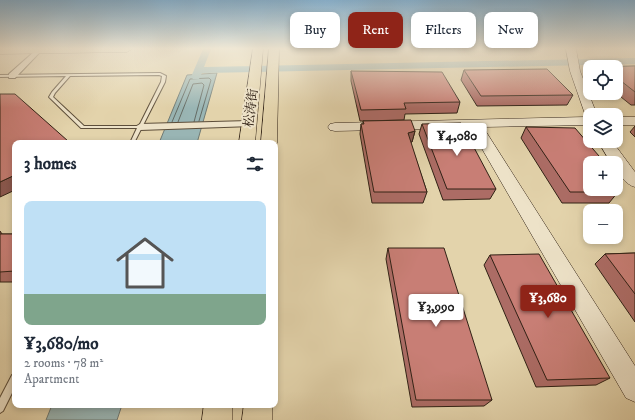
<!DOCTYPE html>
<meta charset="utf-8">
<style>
:root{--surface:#fff;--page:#f6f6f7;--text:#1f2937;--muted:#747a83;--accent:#8f2418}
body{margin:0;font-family:"IM FELL DW Pica","Noto Serif SC",serif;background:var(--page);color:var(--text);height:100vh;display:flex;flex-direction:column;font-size:15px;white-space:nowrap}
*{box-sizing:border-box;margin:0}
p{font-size:13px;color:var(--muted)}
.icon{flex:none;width:22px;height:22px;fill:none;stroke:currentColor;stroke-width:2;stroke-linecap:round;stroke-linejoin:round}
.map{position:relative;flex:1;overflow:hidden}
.panel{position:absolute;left:12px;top:140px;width:266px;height:268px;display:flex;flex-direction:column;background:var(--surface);border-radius:8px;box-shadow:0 2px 6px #0003}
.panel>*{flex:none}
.banner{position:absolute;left:290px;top:12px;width:285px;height:36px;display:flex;gap:8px}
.fabs{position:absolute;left:583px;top:60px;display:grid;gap:8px}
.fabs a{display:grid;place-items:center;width:40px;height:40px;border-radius:8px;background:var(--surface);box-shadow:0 2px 6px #0003;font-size:20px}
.price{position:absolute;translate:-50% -34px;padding:0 9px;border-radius:4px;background:#fff;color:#222;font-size:13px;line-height:26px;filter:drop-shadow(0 1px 2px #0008)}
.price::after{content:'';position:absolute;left:50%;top:24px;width:12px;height:9px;margin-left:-6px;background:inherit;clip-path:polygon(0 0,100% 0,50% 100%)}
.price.active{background:var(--accent);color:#fff}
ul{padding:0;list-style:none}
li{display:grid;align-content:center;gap:8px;height:212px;padding:0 12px}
li span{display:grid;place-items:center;height:124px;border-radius:8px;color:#555}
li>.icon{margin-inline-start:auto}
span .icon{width:72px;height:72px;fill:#fffc;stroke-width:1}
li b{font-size:17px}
h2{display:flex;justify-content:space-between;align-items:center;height:48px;padding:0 12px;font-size:17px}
.tag{padding:0 14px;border-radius:8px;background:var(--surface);box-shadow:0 2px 6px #0003;font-size:14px;line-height:36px}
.tag.active{background:var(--accent);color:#fff}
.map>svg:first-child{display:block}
.water{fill:#99b5b4;stroke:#6f7a74}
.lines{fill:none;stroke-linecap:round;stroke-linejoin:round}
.shore{stroke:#646b64;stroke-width:1}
.canal{fill:#99b5b4;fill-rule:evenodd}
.lane-casing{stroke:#5d4e3a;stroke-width:2}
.street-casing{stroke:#5d4e3a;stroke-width:2}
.secondary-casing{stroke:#302115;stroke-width:1}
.primary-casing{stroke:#302115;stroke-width:1}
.lane{fill:#ede2c8;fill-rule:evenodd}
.street{fill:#ede2c8;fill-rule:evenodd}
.secondary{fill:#ede2c8;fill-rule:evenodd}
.primary{fill:#e3d3ab;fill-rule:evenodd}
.wall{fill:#ac6c65;stroke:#302115}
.shaded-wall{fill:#8c5852;stroke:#302115}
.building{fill:#c87e75;stroke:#302115}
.labels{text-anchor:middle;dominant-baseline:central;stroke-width:4;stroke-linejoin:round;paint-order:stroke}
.far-street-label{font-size:13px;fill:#302115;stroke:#ede2c8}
</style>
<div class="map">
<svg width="635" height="420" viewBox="0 0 635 420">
<rect width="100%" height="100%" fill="#e3d3ab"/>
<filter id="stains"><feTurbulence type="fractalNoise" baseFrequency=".005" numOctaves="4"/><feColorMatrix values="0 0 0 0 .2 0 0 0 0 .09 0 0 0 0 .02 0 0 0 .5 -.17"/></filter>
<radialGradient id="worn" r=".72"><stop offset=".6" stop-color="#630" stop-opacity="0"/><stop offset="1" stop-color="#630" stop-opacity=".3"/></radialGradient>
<g class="water">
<polygon points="217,73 197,143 159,143 187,75"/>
<polygon points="52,405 122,405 117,420 46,420"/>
</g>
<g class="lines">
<g class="shore">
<polyline points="172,122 190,79 209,78 211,80 199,121"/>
<polyline points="178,122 193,84 202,83 204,85 194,122"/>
</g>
<polygon class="canal" points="203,49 211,49 204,67 635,58 635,64 202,73 199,79 193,79 191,77"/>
<g class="lane-casing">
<g id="lane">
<path d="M160,73L166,76L165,82L134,143H130L137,128H81L50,98L49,97L52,92L66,76L0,77V75ZM159,75L162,76L161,82L139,126H84L53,97L55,93L70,76Z"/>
<polygon points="15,374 15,387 3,411 0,413 0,398 12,375"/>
</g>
</g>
<g class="street-casing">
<g id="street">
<polygon points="36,50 41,51 15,78 9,78 9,74"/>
<polygon points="249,121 254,124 252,126 140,130 135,127 140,124"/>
</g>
</g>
<g class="secondary-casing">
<g id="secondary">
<polygon points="566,49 576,49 580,71 597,115 590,115 590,125 483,127 635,366 635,402 626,398 470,128 335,131 330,130 328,127 330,124 335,123 586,117 570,71"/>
<rect x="616" y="117" width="19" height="8"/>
<path d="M598,141H612L635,172V187C626,185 616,172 616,163H611Z"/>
</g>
</g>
<g class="primary-casing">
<g id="primary">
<polygon points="0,49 132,49 127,52 0,54"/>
<polygon points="253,49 263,49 255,143 239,143"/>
<polygon points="269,49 279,49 277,143 275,146 275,143 261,143"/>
<polygon points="204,405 232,405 232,420 202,420"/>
<polygon points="244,405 272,405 272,420 242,420"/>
</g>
</g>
<use href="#lane" class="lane"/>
<use href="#street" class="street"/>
<use href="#secondary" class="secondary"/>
<use href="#primary" class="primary"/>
</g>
<g class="wall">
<polygon points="635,66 635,105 631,105 616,93 616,67 603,67"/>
<polygon points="464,70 573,95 567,105 477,106 461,80"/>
<polygon points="351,71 460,102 457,113 405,114 404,120 360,121 351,81"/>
<polygon points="363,121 415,131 412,142 410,142 427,192 423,203 372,203 360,134 361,124 363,124"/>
<polygon points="422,124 496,189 490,199 443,200 419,134"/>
<polygon points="635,126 635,137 630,132"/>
<polygon points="526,127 590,163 616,189 616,176 622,184 617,191 618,192 609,203 562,203 521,138"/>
<polygon points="0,231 2,234 15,234 15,282 0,282"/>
<polygon points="388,248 492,400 484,406 412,407 386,259"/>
<polygon points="635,253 635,322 595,264 605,254"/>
<polygon points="490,255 610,378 596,385 536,387 484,265"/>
</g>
<g class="shaded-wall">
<polygon points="415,131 412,142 405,144 408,133"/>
<polygon points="15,175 15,190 0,197 0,182"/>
</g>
<g class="building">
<polygon points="635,66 635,92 616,77 616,67 603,67"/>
<polygon points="547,69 573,95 481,96 464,70"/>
<polygon points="351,71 442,72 460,102 404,103 406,109 361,110"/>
<polygon points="0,94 15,94 68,141 115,141 113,143 15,143 15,175 0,182"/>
<polygon points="411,120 415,131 408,133 427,192 374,192 361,124 364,124 363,121"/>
<polygon points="461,123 496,189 447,189 422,124"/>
<polygon points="526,127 575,128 605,163 590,163 590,189 616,189 618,192 570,192"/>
<polygon points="616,176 622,184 616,184"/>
<polygon points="0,234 15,234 15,271 0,272"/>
<polygon points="388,248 444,248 492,400 416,400"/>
<polygon points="635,253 635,294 605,254"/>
<polygon points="539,254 610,378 547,380 490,255"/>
</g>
<linearGradient id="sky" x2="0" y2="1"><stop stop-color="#88b4d3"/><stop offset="0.45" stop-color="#f2ebd9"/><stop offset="1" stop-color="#f2ebd9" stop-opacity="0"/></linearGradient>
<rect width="635" height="108" fill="url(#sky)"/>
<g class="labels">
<g class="far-street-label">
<text transform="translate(251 108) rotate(-83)">松涛街</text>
</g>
</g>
<rect width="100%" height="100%" filter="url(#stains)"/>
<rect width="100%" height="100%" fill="url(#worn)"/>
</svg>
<div class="fabs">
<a><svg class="icon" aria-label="locate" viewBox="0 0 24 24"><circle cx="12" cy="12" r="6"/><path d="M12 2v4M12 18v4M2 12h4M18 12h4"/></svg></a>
<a><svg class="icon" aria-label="layers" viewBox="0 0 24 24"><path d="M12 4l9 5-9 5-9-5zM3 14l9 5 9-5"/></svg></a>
<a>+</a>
<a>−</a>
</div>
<b class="price" style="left:457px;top:157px">¥4,080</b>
<b class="price active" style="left:548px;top:319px">¥3,680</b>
<b class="price" style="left:436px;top:328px">¥3,990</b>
<div class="banner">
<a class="tag">Buy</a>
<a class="tag active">Rent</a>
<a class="tag">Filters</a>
<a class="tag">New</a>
</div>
<section class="panel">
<h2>3 homes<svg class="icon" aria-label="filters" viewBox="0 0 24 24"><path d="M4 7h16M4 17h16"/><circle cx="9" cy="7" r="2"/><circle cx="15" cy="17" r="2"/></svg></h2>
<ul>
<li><span style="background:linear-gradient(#bfe0f5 75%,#7fa58c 0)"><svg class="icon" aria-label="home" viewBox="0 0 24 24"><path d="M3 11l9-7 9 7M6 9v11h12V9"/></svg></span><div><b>¥3,680/mo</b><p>2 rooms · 78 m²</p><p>Apartment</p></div></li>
</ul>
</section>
</div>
